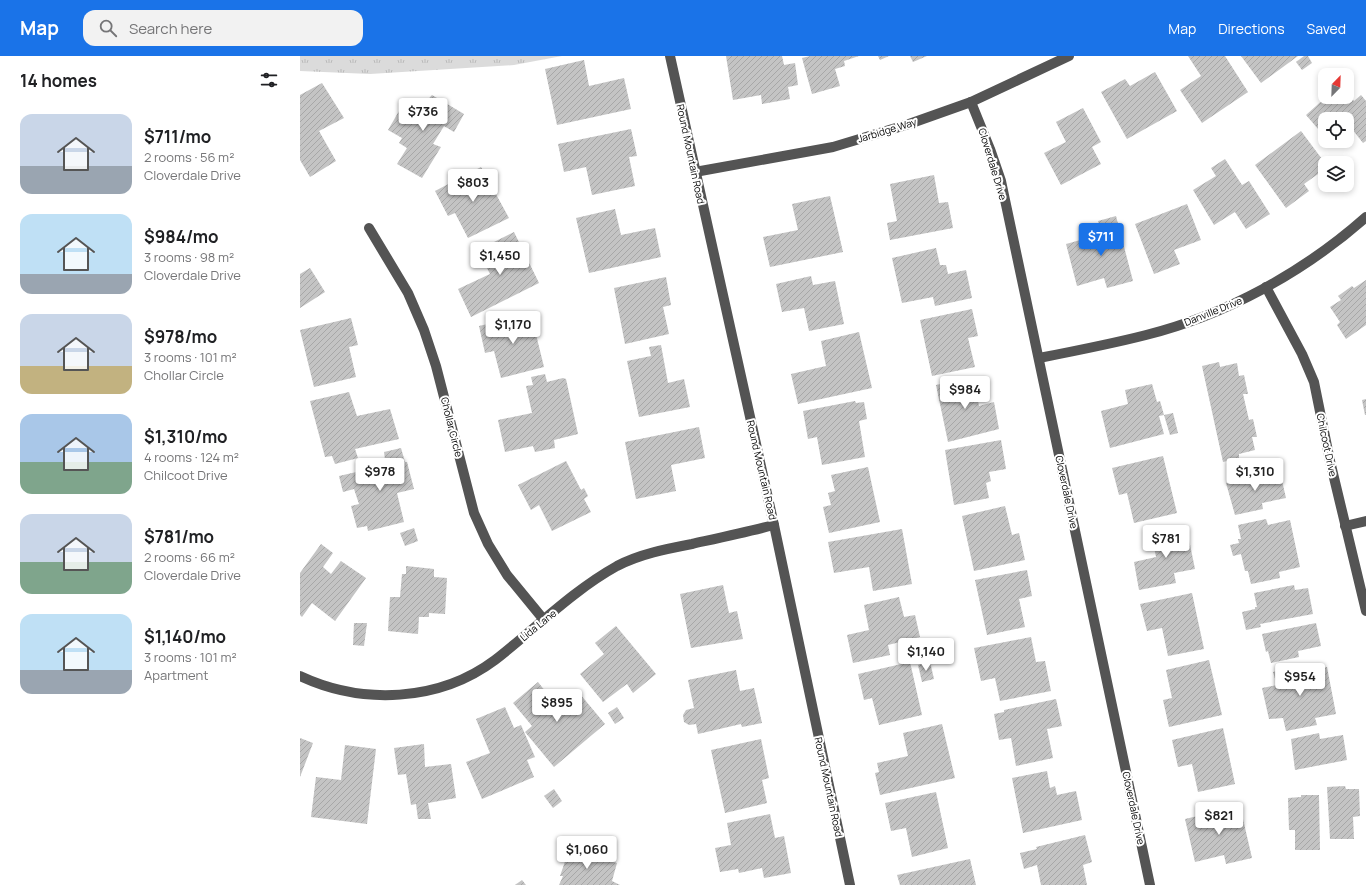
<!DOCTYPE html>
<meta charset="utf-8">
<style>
:root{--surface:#fff;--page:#f2f2f2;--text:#202124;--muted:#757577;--accent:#1a73e8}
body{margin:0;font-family:Manrope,sans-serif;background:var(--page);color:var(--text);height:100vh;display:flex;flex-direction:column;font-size:15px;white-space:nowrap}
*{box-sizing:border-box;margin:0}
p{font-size:13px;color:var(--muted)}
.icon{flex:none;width:22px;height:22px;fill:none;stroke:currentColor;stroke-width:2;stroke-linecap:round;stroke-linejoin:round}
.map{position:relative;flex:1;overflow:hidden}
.panel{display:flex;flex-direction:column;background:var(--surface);width:300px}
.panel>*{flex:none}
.needle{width:26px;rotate:23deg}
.tools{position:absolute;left:1018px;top:12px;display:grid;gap:8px}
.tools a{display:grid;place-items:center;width:36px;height:36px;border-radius:8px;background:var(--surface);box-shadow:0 2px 6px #0003;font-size:20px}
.price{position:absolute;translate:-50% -34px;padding:0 9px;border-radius:4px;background:#fff;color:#222;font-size:13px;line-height:26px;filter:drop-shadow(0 1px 2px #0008)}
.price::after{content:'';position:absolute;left:50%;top:24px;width:12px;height:9px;margin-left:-6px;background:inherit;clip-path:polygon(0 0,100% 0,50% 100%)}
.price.on{background:var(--accent);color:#fff}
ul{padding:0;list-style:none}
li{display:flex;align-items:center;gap:12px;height:100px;padding:0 20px}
li span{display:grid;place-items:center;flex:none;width:112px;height:80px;border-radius:12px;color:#555}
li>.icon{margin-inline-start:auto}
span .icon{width:48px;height:48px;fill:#fffc;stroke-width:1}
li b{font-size:17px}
h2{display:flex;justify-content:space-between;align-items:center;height:48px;padding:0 20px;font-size:17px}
header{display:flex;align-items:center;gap:24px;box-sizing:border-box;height:56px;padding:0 20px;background:var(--accent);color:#fff}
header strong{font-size:19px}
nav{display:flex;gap:22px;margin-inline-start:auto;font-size:14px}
.search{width:280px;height:36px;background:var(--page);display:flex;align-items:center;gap:10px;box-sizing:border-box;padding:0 14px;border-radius:12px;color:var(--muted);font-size:15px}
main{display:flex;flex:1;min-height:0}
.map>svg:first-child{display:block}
.grass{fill:url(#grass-tufts)}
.building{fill:url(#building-hatch)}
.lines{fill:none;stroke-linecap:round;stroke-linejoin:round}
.minor{stroke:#545454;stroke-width:10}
.labels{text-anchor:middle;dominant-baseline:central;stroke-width:4;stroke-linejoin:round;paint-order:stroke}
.street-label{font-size:10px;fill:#000;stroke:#fff}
</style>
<header>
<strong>Map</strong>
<div class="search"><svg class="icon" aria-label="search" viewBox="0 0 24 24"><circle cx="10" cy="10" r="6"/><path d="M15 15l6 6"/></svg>Search here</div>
<nav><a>Map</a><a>Directions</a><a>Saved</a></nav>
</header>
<main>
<section class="panel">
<h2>14 homes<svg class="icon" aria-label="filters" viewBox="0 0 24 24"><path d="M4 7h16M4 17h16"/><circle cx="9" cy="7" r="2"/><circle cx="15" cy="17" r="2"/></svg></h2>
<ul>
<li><span style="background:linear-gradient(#c9d6e8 65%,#9aa5b1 0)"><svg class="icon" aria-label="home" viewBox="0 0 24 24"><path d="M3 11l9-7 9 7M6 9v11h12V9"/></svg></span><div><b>$711/mo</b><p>2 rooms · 56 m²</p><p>Cloverdale Drive</p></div></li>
<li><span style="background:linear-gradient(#bfe0f5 75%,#9aa5b1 0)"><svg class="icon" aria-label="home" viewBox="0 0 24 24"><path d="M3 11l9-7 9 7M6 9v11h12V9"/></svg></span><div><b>$984/mo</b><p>3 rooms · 98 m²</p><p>Cloverdale Drive</p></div></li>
<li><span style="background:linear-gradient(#c9d6e8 65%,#c2b280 0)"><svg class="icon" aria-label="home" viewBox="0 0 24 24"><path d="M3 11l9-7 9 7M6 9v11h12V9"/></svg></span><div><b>$978/mo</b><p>3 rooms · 101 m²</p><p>Chollar Circle</p></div></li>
<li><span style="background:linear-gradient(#a9c7e8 60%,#7fa58c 0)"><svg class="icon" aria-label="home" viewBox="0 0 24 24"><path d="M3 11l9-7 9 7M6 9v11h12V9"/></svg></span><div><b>$1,310/mo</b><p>4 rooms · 124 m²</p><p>Chilcoot Drive</p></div></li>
<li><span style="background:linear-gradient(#c9d6e8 60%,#7fa58c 0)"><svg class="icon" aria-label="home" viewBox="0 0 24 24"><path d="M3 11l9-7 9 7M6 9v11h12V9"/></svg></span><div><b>$781/mo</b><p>2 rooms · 66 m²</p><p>Cloverdale Drive</p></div></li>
<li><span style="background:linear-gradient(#bfe0f5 70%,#9aa5b1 0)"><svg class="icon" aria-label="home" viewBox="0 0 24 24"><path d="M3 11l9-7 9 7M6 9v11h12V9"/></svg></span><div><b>$1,140/mo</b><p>3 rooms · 101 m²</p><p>Apartment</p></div></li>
</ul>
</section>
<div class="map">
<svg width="1066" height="829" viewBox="0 0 1066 829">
<defs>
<pattern id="grass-tufts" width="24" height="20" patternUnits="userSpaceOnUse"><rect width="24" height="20" fill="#dbdbdb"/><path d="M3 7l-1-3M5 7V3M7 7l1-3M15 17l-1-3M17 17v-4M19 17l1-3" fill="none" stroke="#bababa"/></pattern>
<pattern id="building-hatch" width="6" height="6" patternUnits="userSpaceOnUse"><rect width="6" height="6" fill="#c4c4c4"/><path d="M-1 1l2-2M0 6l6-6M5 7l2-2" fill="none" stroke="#a7a7a7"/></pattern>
</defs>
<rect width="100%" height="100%" fill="#fff"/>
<polygon class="grass" points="0,0 262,0 214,9 70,18 0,15"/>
<g class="building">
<polygon points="426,0 482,0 484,9 495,7 498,29 488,31 490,43 462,48 461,39 433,44"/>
<polygon points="510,0 559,0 544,5 545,10 535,13 540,30 512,38 502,2"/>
<polygon points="578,0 589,0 580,4"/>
<polygon points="610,0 627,0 613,6"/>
<polygon points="888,0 925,0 948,36 902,67 880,34 901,20"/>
<polygon points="941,0 998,0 961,27"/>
<polygon points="1004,0 1008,0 1012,7 1002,14 996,6"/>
<polygon points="284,4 289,30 324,22 331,53 257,69 245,13"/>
<polygon points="855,16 877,55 827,83 801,36 825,23 830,30"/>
<polygon points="22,27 44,62 19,75 36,105 10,121 0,104 0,39"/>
<polygon points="1047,38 1054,45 1061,39 1066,45 1066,85 1063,87 1052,73 1047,77 1047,63 1025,63 1025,81 1006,59 1026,41 1047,41"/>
<polygon points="132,39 164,58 154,76 144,70 133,88 141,91 122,122 97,108 107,92 99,87 102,82 88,74 106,43 120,52"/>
<polygon points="783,52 801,86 792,91 801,108 761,129 744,97 766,86 756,66"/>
<polygon points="331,73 337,100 329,101 335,130 292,139 286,111 264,116 258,88"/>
<polygon points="1001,75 1025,107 1025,113 1004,128 1009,135 986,152 955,109"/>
<polygon points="925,103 942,129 949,125 970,158 946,173 935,156 914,169 893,134 916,120 911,112"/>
<polygon points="181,111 209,162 168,182 155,157 148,160 135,135"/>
<polygon points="634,119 639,147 648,146 653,172 590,184 587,167 597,165 590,128"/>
<polygon points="530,140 543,196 470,211 463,181 498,174 492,148"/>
<polygon points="887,148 901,184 874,194 880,208 854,218 835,168"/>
<polygon points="315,153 321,179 355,172 361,201 289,217 276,162"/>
<polygon points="816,160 833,225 807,232 804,222 777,230 766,188 802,178 798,165"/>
<polygon points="214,176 239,227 171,261 158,233 190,218 178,194"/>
<polygon points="636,192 640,209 646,209 648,218 666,214 672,242 635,250 633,241 602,247 592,202"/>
<polygon points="10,212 25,236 0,252 0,218"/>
<polygon points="511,220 513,229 535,225 544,268 509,275 504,252 482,256 476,228"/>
<polygon points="366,221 371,249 363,251 369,278 325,288 314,232"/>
<polygon points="1066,224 1066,269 1046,283 1037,269 1040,266 1030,251 1041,244 1038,240 1052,230 1054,232"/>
<polygon points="672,253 678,280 668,282 675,311 632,320 620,264"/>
<polygon points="231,258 244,311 201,322 194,295 185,297 179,270"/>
<polygon points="51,262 58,289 49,291 56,321 14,331 0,274"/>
<polygon points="559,276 572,332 498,348 491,318 526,310 521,285"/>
<polygon points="361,289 368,327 384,323 390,351 339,361 327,305 351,300 349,291"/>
<polygon points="919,306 920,311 937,307 939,320 944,319 948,338 943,338 949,364 953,363 957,381 952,381 955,394 939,398 939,402 923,406 902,310"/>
<polygon points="245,318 247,326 263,322 266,323 278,378 254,384 255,392 235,396 233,390 205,396 198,364 232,357 226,330 233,329 231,321"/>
<polygon points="673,321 679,350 694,346 699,373 648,386 636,329"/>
<polygon points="852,328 857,346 860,345 864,359 859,360 864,378 810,392 801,355 828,348 825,334"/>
<polygon points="49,336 57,360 90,353 99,383 55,393 58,402 35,408 32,400 25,401 10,345"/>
<polygon points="1066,343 1066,359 1065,359 1062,344"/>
<polygon points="555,345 556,347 564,346 567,363 559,365 565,401 522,409 517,381 508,383 503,355"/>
<polygon points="873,357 878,377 870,379 864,359"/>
<polygon points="399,371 405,402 371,409 376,435 336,443 325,386"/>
<polygon points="701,384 706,413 689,416 691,425 686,427 689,442 654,449 645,394"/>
<polygon points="101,392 105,406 107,406 114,433 97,437 104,466 68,475 67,470 57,472 51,450 59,448 54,433 43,436 39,420 65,414 66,416 86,411 84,396"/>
<polygon points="863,400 877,457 834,467 827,437 819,439 812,412"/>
<polygon points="266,405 281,434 284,432 288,440 284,443 291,456 252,475 239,449 231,454 218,429"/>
<polygon points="568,411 580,466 529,477 523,451 531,449 528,437 535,435 531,419"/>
<polygon points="980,416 986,442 962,447 963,453 935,459 926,427"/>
<polygon points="705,450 712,479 719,477 725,504 674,515 662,460"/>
<polygon points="966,463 968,469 990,464 1000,511 979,516 980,522 951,528 948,515 945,515 941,498 933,500 930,489 939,487 938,483 941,483 938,469"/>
<polygon points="886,469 895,513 874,517 876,527 839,534 834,506 856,501 851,476"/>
<polygon points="114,472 118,485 105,490 100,477"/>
<polygon points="602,473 612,528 573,535 569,511 534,517 528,486"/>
<polygon points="21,488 33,497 23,511 31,518 41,505 66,522 35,565 12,547 2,561 0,559 0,517"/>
<polygon points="106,510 134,513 134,521 147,522 145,558 129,557 129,561 119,561 118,578 88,575 90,541 100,541 102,518 106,518"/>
<polygon points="727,514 732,540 719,543 725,571 687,579 675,524"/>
<polygon points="423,529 429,557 437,555 443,583 391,592 380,538"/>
<polygon points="994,529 995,534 1008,532 1013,558 960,568 961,571 946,574 942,556 955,553 955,551 957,551 954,537"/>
<polygon points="892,537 904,593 868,600 862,572 847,575 840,548"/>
<polygon points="599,541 604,561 615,559 620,581 588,589 590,599 553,607 547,579 569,574 564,549"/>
<polygon points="54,567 67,567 64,590 53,589"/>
<polygon points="1016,567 1021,590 998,595 999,601 971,607 968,595 966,596 962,578"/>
<polygon points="316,570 356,618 333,637 327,628 303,646 280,618 304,598 295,587"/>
<polygon points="731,581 736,606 745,605 751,635 700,645 695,622 681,625 674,592"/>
<polygon points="909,604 922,659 869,671 863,644 872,642 866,614"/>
<polygon points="610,606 622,659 579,669 572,642 564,644 558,618"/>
<polygon points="630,606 634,623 622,626 618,609"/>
<polygon points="1003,610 1005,616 1027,611 1036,658 1015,662 1017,669 986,675 983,662 969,663 962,632 977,629 973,616"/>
<polygon points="436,614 440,635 454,632 462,667 442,671 441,668 398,678 396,668 389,669 384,666 383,659 386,654 394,652 388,624"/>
<polygon points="238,626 260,654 280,638 305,668 254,711 225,676 232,670 213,647"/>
<polygon points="756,643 762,670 747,673 753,702 716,710 711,682 699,684 694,658 704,656 704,654"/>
<polygon points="205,651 214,672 221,669 235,701 227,704 234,721 182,743 166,706 190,697 176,663"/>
<polygon points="317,651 324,662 315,668 308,657"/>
<polygon points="642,668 655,722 580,739 575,717 579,716 577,707 608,700 603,677"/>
<polygon points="923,672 935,728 898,736 892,708 878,711 872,684"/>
<polygon points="1019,677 1020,683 1043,679 1047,704 995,714 991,683"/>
<polygon points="0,682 13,687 0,721"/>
<polygon points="461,683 469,722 462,724 467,747 425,757 411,694"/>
<polygon points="124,688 125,711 151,708 156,742 128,747 131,763 118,763 116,748 111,749 106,718 98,719 94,692"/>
<polygon points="45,689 76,693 67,768 11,761 16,721 41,724"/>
<polygon points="747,715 750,732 755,730 757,739 776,735 782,764 723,777 712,722"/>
<polygon points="1045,730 1046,733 1059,733 1060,760 1053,761 1054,783 1030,783 1027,731"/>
<polygon points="254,733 262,745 253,752 244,740"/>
<polygon points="636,736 648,792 612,801 606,772 591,775 585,747"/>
<polygon points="1001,739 1019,739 1020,794 995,794 995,774 989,774 988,742 1001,741"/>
<polygon points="940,750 952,802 926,808 924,799 895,806 885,763"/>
<polygon points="470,758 475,782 484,780 491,817 464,822 462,812 439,817 438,813 420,816 415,792 431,789 427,767"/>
<polygon points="785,779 792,806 783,809 787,829 741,829 737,809 724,813 720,797 737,793 736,791"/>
<polygon points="270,791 317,807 312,825 320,829 259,829 263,820 260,820"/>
<polygon points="670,803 676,829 600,829 597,819"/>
<polygon points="222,824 226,829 215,829"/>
</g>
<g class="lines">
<g class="minor">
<polyline points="370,0 474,469 550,829"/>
<polyline points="671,46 690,93 701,125 850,829"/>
<polyline points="395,116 533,91 609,68 671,46 769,0"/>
<polyline points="69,172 108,237 124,274 136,310 174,457 188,488 207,519 244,564"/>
<polyline points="966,231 1002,298 1014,326 1030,405 1066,555"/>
<path d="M739,302C775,295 811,288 846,279C926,259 1004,216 1066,161"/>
<polyline points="1045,470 1066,465"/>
<path d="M0,620C62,649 139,646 195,604C235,573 272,535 317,510C340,498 366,493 392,488C419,482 447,476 474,469"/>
</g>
</g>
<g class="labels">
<g class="street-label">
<text transform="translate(587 74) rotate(-17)">Jarbidge Way</text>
<text transform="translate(391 98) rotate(78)">Round Mountain Road</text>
<text transform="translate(693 108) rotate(73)">Cloverdale Drive</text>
<text transform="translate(913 255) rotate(-22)">Danville Drive</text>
<text transform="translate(152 371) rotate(76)">Chollar Circle</text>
<text transform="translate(1027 389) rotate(78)">Chilcoot Drive</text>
<text transform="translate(462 414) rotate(77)">Round Mountain Road</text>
<text transform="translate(767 436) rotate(78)">Cloverdale Drive</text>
<text transform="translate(238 569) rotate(-39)">Lida Lane</text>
<text transform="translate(529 731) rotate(78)">Round Mountain Road</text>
<text transform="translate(834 752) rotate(78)">Cloverdale Drive</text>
</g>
</g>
</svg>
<div class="tools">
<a><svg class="needle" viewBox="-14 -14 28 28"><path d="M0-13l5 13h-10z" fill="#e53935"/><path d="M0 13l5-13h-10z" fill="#757577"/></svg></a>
<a><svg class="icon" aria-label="locate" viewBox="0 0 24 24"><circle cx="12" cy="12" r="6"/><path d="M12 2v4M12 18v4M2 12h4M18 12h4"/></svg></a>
<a><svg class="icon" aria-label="layers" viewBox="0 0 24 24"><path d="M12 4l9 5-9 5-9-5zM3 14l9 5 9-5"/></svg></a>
</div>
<b class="price" style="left:123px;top:76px">$736</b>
<b class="price" style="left:173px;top:147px">$803</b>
<b class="price on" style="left:801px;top:201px">$711</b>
<b class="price" style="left:200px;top:220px">$1,450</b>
<b class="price" style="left:213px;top:289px">$1,170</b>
<b class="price" style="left:665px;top:354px">$984</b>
<b class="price" style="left:80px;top:436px">$978</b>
<b class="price" style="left:955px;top:436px">$1,310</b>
<b class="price" style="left:866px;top:503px">$781</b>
<b class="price" style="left:626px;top:616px">$1,140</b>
<b class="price" style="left:1000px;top:641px">$954</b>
<b class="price" style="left:257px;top:667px">$895</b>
<b class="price" style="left:919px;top:780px">$821</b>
<b class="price" style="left:287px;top:814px">$1,060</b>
</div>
</main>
